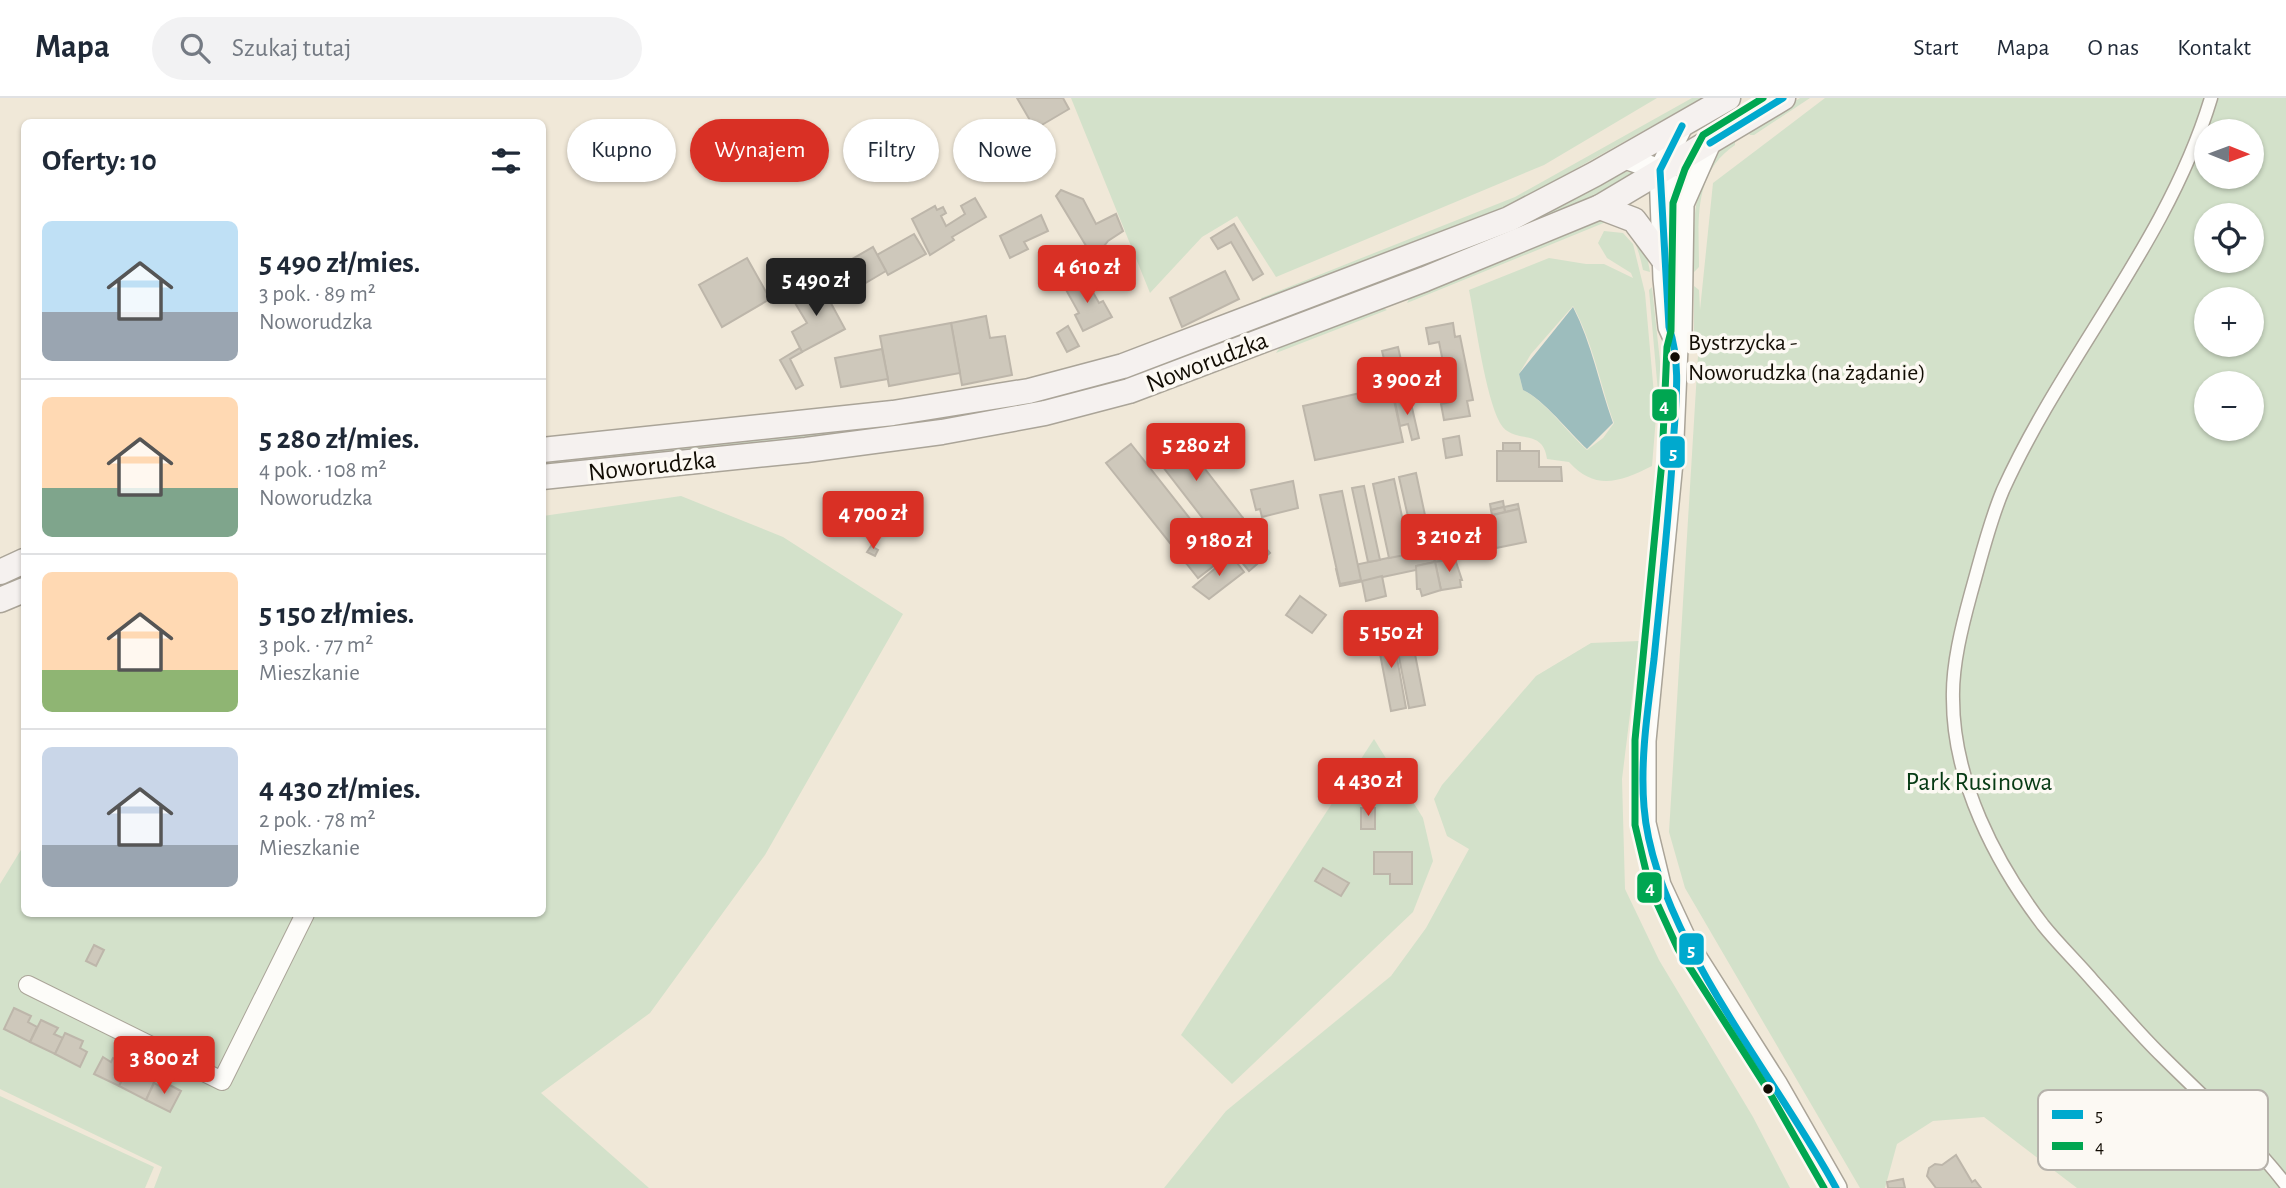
<!DOCTYPE html>
<html lang="pl">
<meta charset="utf-8">
<style>
:root{--surface:#fff;--page:#f2f2f3;--text:#1f2937;--muted:#747a83;--line:#e0e1e3;--accent:#d93025}
body{margin:0;font-family:"Alegreya Sans",sans-serif;background:var(--page);color:var(--text);height:100vh;display:flex;flex-direction:column;font-size:26px;white-space:nowrap}
*{box-sizing:border-box;margin:0}
p{font-size:23px;color:var(--muted)}
.icon{flex:none;width:38px;height:38px;fill:none;stroke:currentColor;stroke-width:2;stroke-linecap:round;stroke-linejoin:round}
.map{position:relative;flex:1;overflow:hidden}
.panel{position:absolute;left:21px;top:21px;width:525px;height:798px;display:flex;flex-direction:column;background:var(--surface);border-radius:10px;box-shadow:0 2px 5px #0004}
.panel>*{flex:none}
.banner{position:absolute;left:567px;top:21px;width:665px;height:63px;display:flex;gap:14px}
.needle{width:46px;rotate:91deg}
.tools{position:absolute;left:2194px;top:21px;display:grid;gap:14px}
.tools a{display:grid;place-items:center;width:70px;height:70px;border-radius:50%;background:var(--surface);box-shadow:0 2px 5px #0004;font-size:35px}
.price{position:absolute;translate:-50% -60px;padding:0 16px;border-radius:7px;background:var(--accent);color:#fff;font-size:23px;line-height:46px;filter:drop-shadow(0 2px 4px #0008)}
.price::after{content:'';position:absolute;left:50%;top:42px;width:21px;height:16px;margin-left:-10px;background:inherit;clip-path:polygon(0 0,100% 0,50% 100%)}
.price.on{background:#222;color:#fff}
ul{padding:0;list-style:none}
li{display:flex;align-items:center;gap:21px;height:175px;padding:0 21px}
li+li{border-top:2px solid var(--line)}
li span{display:grid;place-items:center;flex:none;width:196px;height:140px;border-radius:10px;color:#555}
li>.icon{margin-inline-start:auto}
span .icon{width:84px;height:84px;fill:#fffc;stroke-width:1}
li b{font-size:30px}
h2{display:flex;justify-content:space-between;align-items:center;height:84px;padding:0 21px;font-size:30px}
.pill{padding:0 24px;border-radius:32px;background:var(--surface);box-shadow:0 2px 5px #0004;font-size:24px;line-height:63px}
.pill.on{background:var(--accent);color:#fff}
header{display:flex;align-items:center;gap:42px;box-sizing:border-box;height:98px;padding:0 35px;background:var(--surface);border-bottom:2px solid var(--line)}
header strong{font-size:33px}
nav{display:flex;gap:38px;margin-inline-start:auto;font-size:24px}
.search{width:490px;height:63px;background:var(--page);display:flex;align-items:center;gap:18px;box-sizing:border-box;padding:0 24px;border-radius:38px;color:var(--muted);font-size:26px}
.map>svg:first-child{display:block}
.green{fill:#d3e1ca;fill-rule:evenodd}
.water{fill:#9dbdbd}
.building{fill:#cec8bb;stroke:#bdb6aa;stroke-width:2}
.lines{fill:none;stroke-linecap:round;stroke-linejoin:round}
.pedestrian-casing{stroke:#aaa498;stroke-width:15}
.minor-casing{stroke:#aaa498;stroke-width:20}
.tertiary-casing{stroke:#aaa498;stroke-width:24}
.secondary-casing{stroke:#aaa498;stroke-width:27}
.pedestrian{stroke:#fdfcf9;stroke-width:12}
.minor{stroke:#fdfcf9;stroke-width:18}
.tertiary{stroke:#fdfcf9;stroke-width:21}
.secondary{stroke:#f5f1ef;stroke-width:24}
.bus-1-casing{stroke:#fcf9f3;stroke-width:12}
.bus-2-casing{stroke:#fcf9f3;stroke-width:12}
.bus-1{stroke:#00a9ce;stroke-width:7}
.bus-2{stroke:#00a651;stroke-width:7}
.bus-dot{fill:#120d04;stroke:#fcf9f3;stroke-width:2.5}
.labels{text-anchor:middle;dominant-baseline:central;stroke-width:7;stroke-linejoin:round;paint-order:stroke}
.bus-label{font-size:24px;fill:#120d04;stroke:#fcf9f3;text-anchor:start}
.street-label{font-size:26px;fill:#120d04;stroke:#fcf9f3}
.park-label{font-size:26px;fill:#063a14;stroke:#fcf9f3}
.key{fill:#fcf9f3;stroke:#b6b2ab;stroke-width:2}
.key-label{font-size:19px;fill:#120d04}
.line-badge{stroke:#fcf9f3;stroke-width:2.5}
.badge-label{font-size:19px;text-anchor:middle;font-weight:bold;fill:#fff}
</style>
<header>
<strong>Mapa</strong>
<div class="search"><svg class="icon" aria-label="search" viewBox="0 0 24 24"><circle cx="10" cy="10" r="6"/><path d="M15 15l6 6"/></svg>Szukaj tutaj</div>
<nav><a>Start</a><a>Mapa</a><a>O nas</a><a>Kontakt</a></nav>
</header>
<div class="map">
<svg width="2286" height="1090" viewBox="0 0 2286 1090">
<rect width="100%" height="100%" fill="#f0e8d8"/>
<g class="green">
<polygon points="1071,0 1657,0 1544,67 1276,179 1237,118 1202,139 1150,195"/>
<polygon points="1692,0 1702,0 1513,106 1459,130 1262,203 1261,200 1515,99"/>
<polygon points="1800,0 1810,0 1754,37 1750,37 1748,33"/>
<path d="M1825,0H2286V1090H2077L1984,1019L1933,1023L1897,1046L1885,1090H1860L1685,790L1669,734L1699,241L1694,247V188L1699,192L1700,212L1713,85ZM2207,33H2252V79H2207ZM2207,117H2252V163H2207ZM2207,201H2252V247H2207ZM2207,285H2252V331H2207Z"/>
<path d="M1735,41V47C1692,76 1699,123 1699,169L1694,174C1694,126 1689,70 1735,41Z"/>
<polygon points="1620,73 1639,75 1513,136 1209,254 1083,296 944,325 543,369 543,362 982,312"/>
<path d="M1595,121L1624,124L1647,158L1650,174L1643,172C1638,149 1633,128 1606,124L1407,205L1411,197Z"/>
<path d="M1604,133L1623,135L1633,146L1645,195L1656,319L1652,368C1620,384 1595,393 1569,364L1547,361C1543,328 1513,348 1500,325C1485,297 1476,226 1469,192L1549,160L1586,166H1604L1633,180L1631,175L1607,160L1598,145ZM1573,208C1593,245 1600,286 1614,325L1603,340L1587,352C1567,334 1544,302 1523,292L1519,276L1531,256Z"/>
<polygon points="1652,189 1662,282 1662,356 1658,357 1660,317 1649,192"/>
<polygon points="1381,209 1387,212 1276,255 1281,248"/>
<polygon points="681,398 783,439 903,516 765,757 650,915 541,995 649,1090 154,1090 162,1069 0,991 0,786 24,747 24,816 542,816 543,418"/>
<polygon points="1639,543 1622,681 1625,791 1659,862 1753,1019 1790,1090 1164,1090 1226,1013 1391,878 1426,830 1469,751 1447,738 1434,701 1442,687 1536,578 1591,545"/>
<polygon points="1374,641 1423,720 1433,763 1413,814 1232,986 1181,937"/>
<polygon points="0,998 154,1069 145,1090 0,1090"/>
</g>
<path class="water" d="M1573,209C1592,246 1599,286 1613,325L1587,351C1569,334 1543,301 1523,292L1519,276Z"/>
<g class="building">
<polygon points="1017,0 1063,0 1069,11 1035,31"/>
<polygon points="1061,92 1083,101 1096,126 1116,116 1123,133 1108,143 1094,161 1056,98"/>
<polygon points="975,100 986,119 952,139 954,142 930,157 912,121 935,108 937,112 943,109 946,115 941,118 946,128 965,116 961,108"/>
<polygon points="1041,117 1048,133 1024,144 1028,151 1010,160 1000,138"/>
<polygon points="1234,126 1263,176 1253,182 1231,144 1218,151 1211,140"/>
<polygon points="914,136 926,156 888,177 877,157"/>
<polygon points="873,149 886,173 852,193 844,192 833,172"/>
<polygon points="1070,154 1085,180 1067,189 1053,164"/>
<polygon points="747,160 770,201 722,229 699,187"/>
<polygon points="1225,173 1239,201 1182,229 1170,200"/>
<polygon points="1085,180 1099,205 1103,203 1112,219 1083,233 1075,217 1079,215 1065,190"/>
<polygon points="820,185 845,231 802,254 792,234 807,225 792,200"/>
<polygon points="986,218 990,240 1005,238 1012,277 962,287 951,225"/>
<polygon points="951,225 960,275 889,288 880,238"/>
<polygon points="1453,225 1455,239 1460,238 1473,302 1467,303 1470,318 1444,322 1441,306 1451,304 1439,244 1429,246 1426,230"/>
<polygon points="1068,228 1079,248 1067,254 1057,235"/>
<polygon points="1398,249 1410,301 1395,304 1391,288 1375,291 1372,276 1387,273 1382,253"/>
<polygon points="800,250 802,254 790,261 803,287 796,291 780,262"/>
<polygon points="882,251 888,281 841,289 835,260"/>
<polygon points="1391,288 1403,344 1315,362 1303,308"/>
<polygon points="1410,301 1419,340 1412,342 1408,326 1400,328 1395,304"/>
<polygon points="1174,331 1243,420 1218,440 1149,351"/>
<polygon points="1459,338 1462,357 1446,360 1443,341"/>
<polygon points="1235,342 1238,356 1209,363 1206,349"/>
<rect x="1503" y="345" width="17" height="8"/>
<polygon points="1131,346 1210,446 1186,465 1106,365"/>
<polygon points="1497,353 1539,353 1539,369 1561,369 1562,383 1497,383"/>
<polygon points="1416,375 1435,464 1416,468 1416,472 1340,488 1336,471 1416,454 1399,379"/>
<polygon points="1394,381 1410,456 1389,460 1373,386"/>
<polygon points="1293,383 1298,410 1262,419 1260,411 1256,412 1251,392"/>
<polygon points="1364,388 1380,462 1368,464 1352,390"/>
<polygon points="1342,393 1361,482 1340,486 1320,397"/>
<polygon points="1503,403 1504,409 1491,412 1490,406"/>
<polygon points="1518,406 1519,411 1505,414 1504,409"/>
<polygon points="1504,409 1505,414 1492,417 1491,412"/>
<polygon points="1519,411 1526,444 1496,450 1489,418"/>
<polygon points="1243,420 1255,436 1198,480 1186,465"/>
<polygon points="1256,439 1270,455 1249,473 1236,457"/>
<polygon points="1472,443 1475,457 1435,464 1432,452"/>
<polygon points="871,448 878,452 875,458 867,454"/>
<polygon points="1231,457 1244,474 1209,501 1193,489"/>
<polygon points="1455,461 1462,482 1460,482 1461,489 1441,492 1435,464"/>
<polygon points="1435,464 1441,492 1422,498 1420,491 1417,491 1416,468"/>
<polygon points="1382,478 1386,498 1366,503 1362,483"/>
<polygon points="1300,498 1326,517 1312,535 1286,517"/>
<polygon points="1410,531 1425,607 1409,610 1394,534"/>
<polygon points="1392,532 1406,610 1391,613 1376,535"/>
<rect x="1361" y="710" width="14" height="21"/>
<polygon points="1374,754 1412,754 1412,786 1390,786 1390,776 1374,776"/>
<polygon points="1323,770 1349,785 1341,798 1315,783"/>
<polygon points="94,847 104,852 96,868 86,863"/>
<polygon points="14,910 31,918 28,924 37,929 30,944 4,931"/>
<polygon points="41,922 58,930 54,936 63,940 55,956 30,944"/>
<polygon points="65,935 83,943 80,950 87,954 80,969 55,956"/>
<polygon points="103,959 111,964 113,960 129,968 119,988 94,976"/>
<polygon points="127,972 136,977 139,972 156,980 146,1002 119,988"/>
<polygon points="164,984 181,993 170,1014 146,1002 154,985 161,989"/>
<polygon points="1956,1057 1972,1084 1975,1082 1981,1090 1936,1090 1927,1078 1929,1070 1935,1066 1942,1067"/>
<polygon points="1903,1081 1905,1090 1888,1090 1887,1084"/>
</g>
<g class="lines">
<g class="pedestrian-casing">
<path id="pedestrian" d="M2211,0C2168,143 2064,257 2003,392C1989,425 1981,460 1971,495C1962,528 1952,567 1953,601C1953,682 1995,764 2043,827C2059,847 2078,865 2094,884C2117,909 2139,936 2163,959C2205,1001 2250,1040 2286,1087"/>
</g>
<g class="minor-casing">
<polyline id="minor" points="28,887 222,983 305,816"/>
</g>
<g class="tertiary-casing">
<g id="tertiary">
<polyline points="1710,45 1683,106 1681,235 1677,249 1672,364 1645,643 1645,725 1660,787 1688,847 1777,987 1836,1090"/>
<polyline points="1625,60 1660,72 1668,84"/>
<polyline points="1674,240 1669,229 1664,181 1660,72 1682,28"/>
</g>
</g>
<g class="secondary-casing">
<g id="secondary">
<polyline points="1600,109 1634,122 1664,162"/>
<polyline points="542,352 893,315 1029,293 1123,268 1509,121 1595,76 1728,0"/>
<polyline points="542,379 806,352 942,334 1045,315 1129,293 1425,181 1600,109 1783,0"/>
<polyline points="0,474 24,463"/>
<polyline points="0,502 24,492"/>
</g>
</g>
<use href="#pedestrian" class="pedestrian"/>
<use href="#minor" class="minor"/>
<use href="#tertiary" class="tertiary"/>
<use href="#secondary" class="secondary"/>
<g class="bus-1-casing">
<g id="bus-1">
<path d="M1682,28L1660,72L1669,229C1682,268 1675,310 1673,350C1669,421 1661,491 1654,561C1648,610 1640,660 1644,709C1654,835 1776,979 1836,1090"/>
<polyline points="1710,45 1783,0"/>
</g>
</g>
<g class="bus-2-casing">
<polyline id="bus-2" points="1763,0 1703,37 1685,71 1673,105 1671,233 1667,249 1662,363 1635,642 1635,727 1650,790 1678,851 1768,992 1824,1090"/>
</g>
<use href="#bus-1" class="bus-1"/>
<use href="#bus-2" class="bus-2"/>
</g>
<g class="bus-dot">
<circle cx="1675" cy="259" r="6"/>
<circle cx="1768" cy="991" r="6"/>
</g>
<g class="labels">
<g class="bus-label">
<text x="1688" y="245">Bystrzycka -<tspan x="1688" dy="30">Noworudzka (na żądanie)</tspan></text>
</g>
<g class="street-label">
<text transform="translate(1207 264) rotate(-21)">Noworudzka</text>
<text transform="translate(652 368) rotate(-6)">Noworudzka</text>
</g>
<g class="park-label">
<text x="1979" y="684">Park Rusinowa</text>
</g>
</g>
<rect x="2038" y="992" width="230" height="80" rx="10" class="key"/>
<rect x="2052" y="1012" width="31" height="9" fill="#00a9ce"/>
<rect x="2052" y="1044" width="31" height="8" fill="#00a651"/>
<g class="key-label">
<text x="2095" y="1023">5</text>
<text x="2095" y="1055">4</text>
</g>
<g class="line-badge">
<rect x="1651" y="290" width="27" height="34" rx="7" fill="#00a651"/>
<rect x="1659" y="337" width="27" height="34" rx="7" fill="#00a9ce"/>
<rect x="1636" y="773" width="27" height="33" rx="7" fill="#00a651"/>
<rect x="1678" y="834" width="27" height="34" rx="7" fill="#00a9ce"/>
</g>
<g class="badge-label">
<text x="1664" y="314">4</text>
<text x="1673" y="361">5</text>
<text x="1650" y="796">4</text>
<text x="1691" y="858">5</text>
</g>
</svg>
<div class="tools">
<a><svg class="needle" viewBox="-14 -14 28 28"><path d="M0-13l5 13h-10z" fill="#e53935"/><path d="M0 13l5-13h-10z" fill="#747a83"/></svg></a>
<a><svg class="icon" aria-label="locate" viewBox="0 0 24 24"><circle cx="12" cy="12" r="6"/><path d="M12 2v4M12 18v4M2 12h4M18 12h4"/></svg></a>
<a>+</a>
<a>−</a>
</div>
<b class="price" style="left:1087px;top:207px">4 610 zł</b>
<b class="price on" style="left:816px;top:220px">5 490 zł</b>
<b class="price" style="left:1407px;top:319px">3 900 zł</b>
<b class="price" style="left:1196px;top:385px">5 280 zł</b>
<b class="price" style="left:873px;top:453px">4 700 zł</b>
<b class="price" style="left:1449px;top:476px">3 210 zł</b>
<b class="price" style="left:1219px;top:480px">9 180 zł</b>
<b class="price" style="left:1391px;top:572px">5 150 zł</b>
<b class="price" style="left:1368px;top:720px">4 430 zł</b>
<b class="price" style="left:164px;top:998px">3 800 zł</b>
<div class="banner">
<a class="pill">Kupno</a>
<a class="pill on">Wynajem</a>
<a class="pill">Filtry</a>
<a class="pill">Nowe</a>
</div>
<section class="panel">
<h2>Oferty: 10<svg class="icon" aria-label="filters" viewBox="0 0 24 24"><path d="M4 7h16M4 17h16"/><circle cx="9" cy="7" r="2"/><circle cx="15" cy="17" r="2"/></svg></h2>
<ul>
<li><span style="background:linear-gradient(#bfe0f5 65%,#9aa5b1 0)"><svg class="icon" aria-label="home" viewBox="0 0 24 24"><path d="M3 11l9-7 9 7M6 9v11h12V9"/></svg></span><div><b>5 490 zł/mies.</b><p>3 pok. · 89 m²</p><p>Noworudzka</p></div></li>
<li><span style="background:linear-gradient(#ffd9b3 65%,#7fa58c 0)"><svg class="icon" aria-label="home" viewBox="0 0 24 24"><path d="M3 11l9-7 9 7M6 9v11h12V9"/></svg></span><div><b>5 280 zł/mies.</b><p>4 pok. · 108 m²</p><p>Noworudzka</p></div></li>
<li><span style="background:linear-gradient(#ffd9b3 70%,#8fb573 0)"><svg class="icon" aria-label="home" viewBox="0 0 24 24"><path d="M3 11l9-7 9 7M6 9v11h12V9"/></svg></span><div><b>5 150 zł/mies.</b><p>3 pok. · 77 m²</p><p>Mieszkanie</p></div></li>
<li><span style="background:linear-gradient(#c9d6e8 70%,#9aa5b1 0)"><svg class="icon" aria-label="home" viewBox="0 0 24 24"><path d="M3 11l9-7 9 7M6 9v11h12V9"/></svg></span><div><b>4 430 zł/mies.</b><p>2 pok. · 78 m²</p><p>Mieszkanie</p></div></li>
</ul>
</section>
</div>
